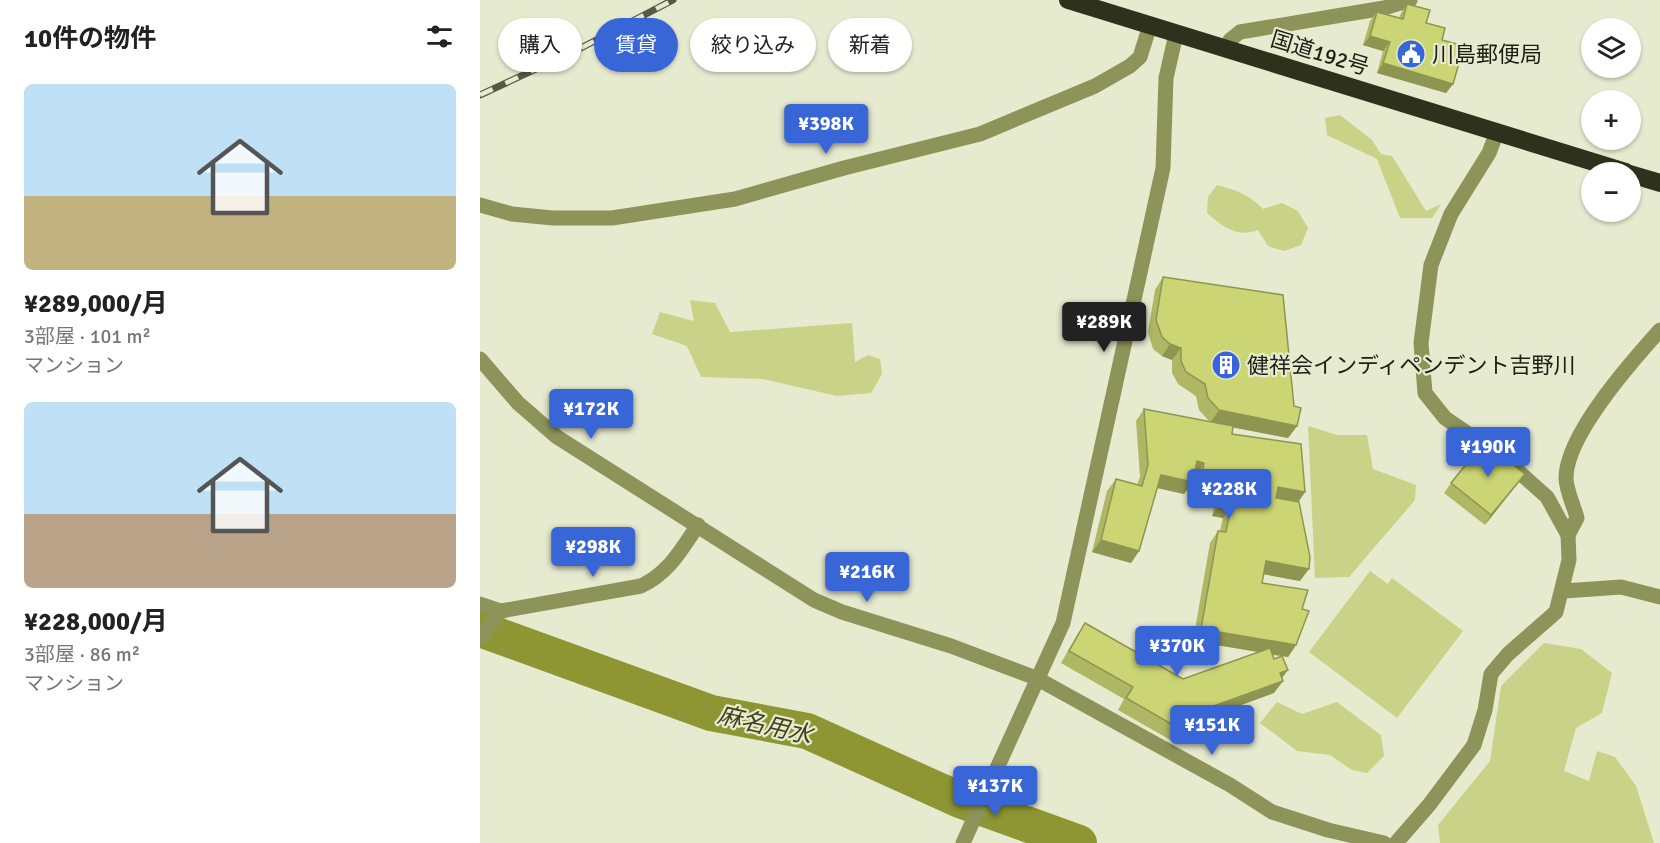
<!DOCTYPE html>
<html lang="ja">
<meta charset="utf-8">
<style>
:root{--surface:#fff;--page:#f2f2f2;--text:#222;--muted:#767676;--accent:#3866d6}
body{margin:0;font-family:Signika,"Noto Sans JP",sans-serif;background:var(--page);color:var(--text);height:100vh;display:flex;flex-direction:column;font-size:22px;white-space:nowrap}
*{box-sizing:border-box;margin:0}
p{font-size:20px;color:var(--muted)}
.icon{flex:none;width:33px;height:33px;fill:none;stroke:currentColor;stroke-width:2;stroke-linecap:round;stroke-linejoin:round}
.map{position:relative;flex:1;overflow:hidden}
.side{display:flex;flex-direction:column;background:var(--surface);width:480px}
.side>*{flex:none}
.top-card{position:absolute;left:18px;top:18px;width:570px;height:54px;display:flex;gap:12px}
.tools{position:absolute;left:1101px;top:18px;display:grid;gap:12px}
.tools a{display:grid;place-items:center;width:60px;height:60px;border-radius:50%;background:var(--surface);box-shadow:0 2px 4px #0004;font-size:30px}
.price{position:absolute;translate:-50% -51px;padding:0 14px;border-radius:6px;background:var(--accent);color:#fff;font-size:20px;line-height:39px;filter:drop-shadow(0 2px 3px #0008)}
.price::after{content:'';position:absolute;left:50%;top:36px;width:18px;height:14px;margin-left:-9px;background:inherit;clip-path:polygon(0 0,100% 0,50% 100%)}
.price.current{background:#222;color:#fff}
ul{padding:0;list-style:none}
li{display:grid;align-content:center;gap:12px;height:318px;padding:0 24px}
li span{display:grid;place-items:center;height:186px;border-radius:9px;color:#555}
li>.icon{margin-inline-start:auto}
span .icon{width:108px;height:108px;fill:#fffc;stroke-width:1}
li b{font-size:26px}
h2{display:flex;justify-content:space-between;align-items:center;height:72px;padding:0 24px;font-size:26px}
.chip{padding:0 21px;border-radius:27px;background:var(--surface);box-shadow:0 2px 4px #0004;font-size:21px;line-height:54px}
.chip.current{background:var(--accent);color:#fff}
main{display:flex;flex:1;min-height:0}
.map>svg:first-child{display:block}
.green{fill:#c9d287}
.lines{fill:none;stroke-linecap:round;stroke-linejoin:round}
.river{stroke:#8d9633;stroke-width:36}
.minor{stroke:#8d9459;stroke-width:15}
.highway{stroke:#2e311b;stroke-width:18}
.rail-casing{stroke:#565849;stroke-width:7}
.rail{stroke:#e6ebd0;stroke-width:4.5;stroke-dasharray:14;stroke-linecap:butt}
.wall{fill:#afb764;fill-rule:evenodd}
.shaded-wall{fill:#8e9551}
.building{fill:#cbd574;stroke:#8e9551;stroke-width:1.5}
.labels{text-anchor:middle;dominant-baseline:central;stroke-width:4.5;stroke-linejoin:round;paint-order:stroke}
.street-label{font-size:22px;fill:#1d1e14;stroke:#e6ebd0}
.poi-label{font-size:22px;fill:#1d1e14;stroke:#e6ebd0;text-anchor:start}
.water-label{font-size:24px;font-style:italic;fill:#3d4118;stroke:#e6ebd0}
</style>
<main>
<section class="side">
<h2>10件の物件<svg class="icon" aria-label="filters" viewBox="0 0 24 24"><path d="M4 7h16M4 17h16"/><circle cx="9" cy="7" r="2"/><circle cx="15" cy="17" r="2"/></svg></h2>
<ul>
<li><span style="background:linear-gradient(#bfe0f5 60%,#c2b280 0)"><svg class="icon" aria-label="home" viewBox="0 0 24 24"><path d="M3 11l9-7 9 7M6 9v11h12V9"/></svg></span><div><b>¥289,000/月</b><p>3部屋 · 101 m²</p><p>マンション</p></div></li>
<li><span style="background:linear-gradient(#bfe0f5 60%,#b9a48a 0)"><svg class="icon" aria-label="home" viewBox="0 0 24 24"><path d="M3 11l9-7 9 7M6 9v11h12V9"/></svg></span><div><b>¥228,000/月</b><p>3部屋 · 86 m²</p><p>マンション</p></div></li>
</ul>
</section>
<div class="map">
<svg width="1180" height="843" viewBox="0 0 1180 843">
<rect width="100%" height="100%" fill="#e6ebd0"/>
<g class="green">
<polygon points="860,115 892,140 901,154 912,156 946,211 961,204 952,218 920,218 897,159 847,135 845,118"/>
<path d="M737,185C756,190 770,195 783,209L802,203L818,211L828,228L821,245L804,251L788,246L778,230C757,238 743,227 727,213L728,197Z"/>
<polygon points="210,300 235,303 250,332 372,323 375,362 388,355 400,359 402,374 391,393 357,396 283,379 221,377 207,346 172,334 180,312 214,321"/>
<polygon points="828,426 857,435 887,435 893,469 936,485 935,500 869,577 835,578"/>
<polygon points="890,571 908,584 912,578 983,631 917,718 829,652"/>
<polygon points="1064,643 1101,649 1132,673 1122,713 1096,728 1084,771 1109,781 1117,751 1135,757 1156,786 1174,843 960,843 958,825 1010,761 1021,686"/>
<polygon points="797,702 822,714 857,702 901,735 904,756 887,773 872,770 850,755 817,751 780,723"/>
</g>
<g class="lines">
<polyline class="river" points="0,629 231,713 327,731 480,800 599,843"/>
<g class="minor">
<polyline points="747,50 750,40 760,32 904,8 930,0"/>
<polyline points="0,205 32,214 73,218 132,218 255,199 364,168 500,134 615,86 650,66 660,57 670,25"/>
<polyline points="0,359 38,403 77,437 334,600 362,612 471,646 556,678 750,785 792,812 848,830 904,843"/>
<path d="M1088,535L1097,518C1094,506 1086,490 1086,478C1086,435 1152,361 1180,330"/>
<polyline points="1084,591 1141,587 1180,597"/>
<polyline points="0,604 21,611"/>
<path d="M0,638L21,611L161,586C189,573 201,550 218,525"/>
<polyline points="483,843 583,623 683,168 686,78 696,34"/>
<polyline points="916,843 949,805 994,745 1005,710 1011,674 1028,654 1076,612 1089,560 1088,535 1067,497 1022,457 965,418 945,393 941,343 951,265 971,214 1009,153 1017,132"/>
</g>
<g class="highway">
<polyline points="588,0 1146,172"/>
<polyline points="1150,174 1180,183"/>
</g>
<g class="rail-casing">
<polyline id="rail" points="0,95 99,49 193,0"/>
</g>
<use href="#rail" class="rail"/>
</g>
<g class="wall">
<polygon points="927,4 962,40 973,84 966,93 897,73 903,51 883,45 890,21 897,12 919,18 921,13"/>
<path d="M683,277L814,406L817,426L808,438L753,427L752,434L825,492L818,502L820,581L783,574L782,583L822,609L816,645L808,657L802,656V679L794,693L702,727L692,741L638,710L644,699L581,663L597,635L605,623L703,679L778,652L713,641L730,543L738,531H740L743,518L732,516L736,498L712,492L716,475L715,474L713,482L704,494L677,488L659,551L651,563L612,552L627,491L636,479L657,485L660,477L656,421L664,409L730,422L719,410L716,396L698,384L692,373V360L682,356L673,349L668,332L675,290ZM793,655L802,656L794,659Z"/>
<polygon points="971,483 1038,483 1005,525 964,493"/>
</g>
<g class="shaded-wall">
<polygon points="890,36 910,42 903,51 883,45"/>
<polygon points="903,63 973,84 966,93 897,73"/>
<polygon points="690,344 701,348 692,360 682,356"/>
<polygon points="739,410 817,426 808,438 730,423"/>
<polygon points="717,461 724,463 716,475 709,473"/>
<polygon points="1045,474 1038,483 1005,525 1011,515"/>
<polygon points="681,475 713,482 704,494 673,487"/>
<polygon points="721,480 744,486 736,498 712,492"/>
<polygon points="798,487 825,492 817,504 790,499"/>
<polygon points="740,504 751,506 743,518 732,516"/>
<polygon points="621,540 659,551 651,563 612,552"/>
<polygon points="786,561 829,569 820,581 777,573"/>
<polygon points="721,629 816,645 808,657 713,641"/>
<polygon points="808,670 799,682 803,681 794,693 700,727 708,715"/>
</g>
<g class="building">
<polygon points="927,4 950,10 946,23 965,28 962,40 984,46 973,84 903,63 910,42 890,36 897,12 923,19"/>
<polygon points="683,277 803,295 814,406 821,408 817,426 739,410 728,398 725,384 706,372 701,361 701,348 690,344 682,337 676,320"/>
<polygon points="664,409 753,426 752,434 821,444 825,492 798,487 796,498 819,502 830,557 829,569 786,561 782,583 828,590 822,609 829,611 816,645 721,629 738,531 746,532 751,506 740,504 744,486 721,480 724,463 717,461 713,482 681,475 659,551 621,540 636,479 662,486 668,465"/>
<polygon points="1004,442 1045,474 1011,515 971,483"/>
<polygon points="605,623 703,679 790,648 794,659 802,656 808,670 800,673 803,681 708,715 700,729 646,698 653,687 589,651"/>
</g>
<defs>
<g id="civic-disc" transform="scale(1.5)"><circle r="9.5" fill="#3866d6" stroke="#e6ebd0"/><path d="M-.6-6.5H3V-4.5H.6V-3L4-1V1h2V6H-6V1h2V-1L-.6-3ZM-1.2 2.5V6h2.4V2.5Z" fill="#fff"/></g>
<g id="building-disc" transform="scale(1.5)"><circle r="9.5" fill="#3866d6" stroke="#e6ebd0"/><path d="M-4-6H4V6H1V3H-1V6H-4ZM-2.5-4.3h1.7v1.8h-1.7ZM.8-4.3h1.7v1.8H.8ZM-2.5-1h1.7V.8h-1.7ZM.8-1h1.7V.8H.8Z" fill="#fff"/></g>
</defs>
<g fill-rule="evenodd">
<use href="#civic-disc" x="931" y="54"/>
<use href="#building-disc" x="746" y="365"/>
</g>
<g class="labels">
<g class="street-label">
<text transform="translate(840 53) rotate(17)">国道192号</text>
</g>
<g class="poi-label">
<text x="952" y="54">川島郵便局</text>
<text x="767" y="365">健祥会インディペンデント吉野川</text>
</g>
<g class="water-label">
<text transform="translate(285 725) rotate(13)">麻名用水</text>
</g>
</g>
</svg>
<div class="tools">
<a><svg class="icon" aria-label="layers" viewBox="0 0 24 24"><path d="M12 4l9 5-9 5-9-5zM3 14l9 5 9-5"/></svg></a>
<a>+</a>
<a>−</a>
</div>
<b class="price" style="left:346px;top:155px">¥398K</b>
<b class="price current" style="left:624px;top:353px">¥289K</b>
<b class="price" style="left:111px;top:440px">¥172K</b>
<b class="price" style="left:1008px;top:478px">¥190K</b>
<b class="price" style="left:749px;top:520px">¥228K</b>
<b class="price" style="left:113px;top:578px">¥298K</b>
<b class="price" style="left:387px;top:603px">¥216K</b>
<b class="price" style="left:697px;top:677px">¥370K</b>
<b class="price" style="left:732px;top:756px">¥151K</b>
<b class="price" style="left:515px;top:817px">¥137K</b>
<div class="top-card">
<a class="chip">購入</a>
<a class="chip current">賃貸</a>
<a class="chip">絞り込み</a>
<a class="chip">新着</a>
</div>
</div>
</main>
